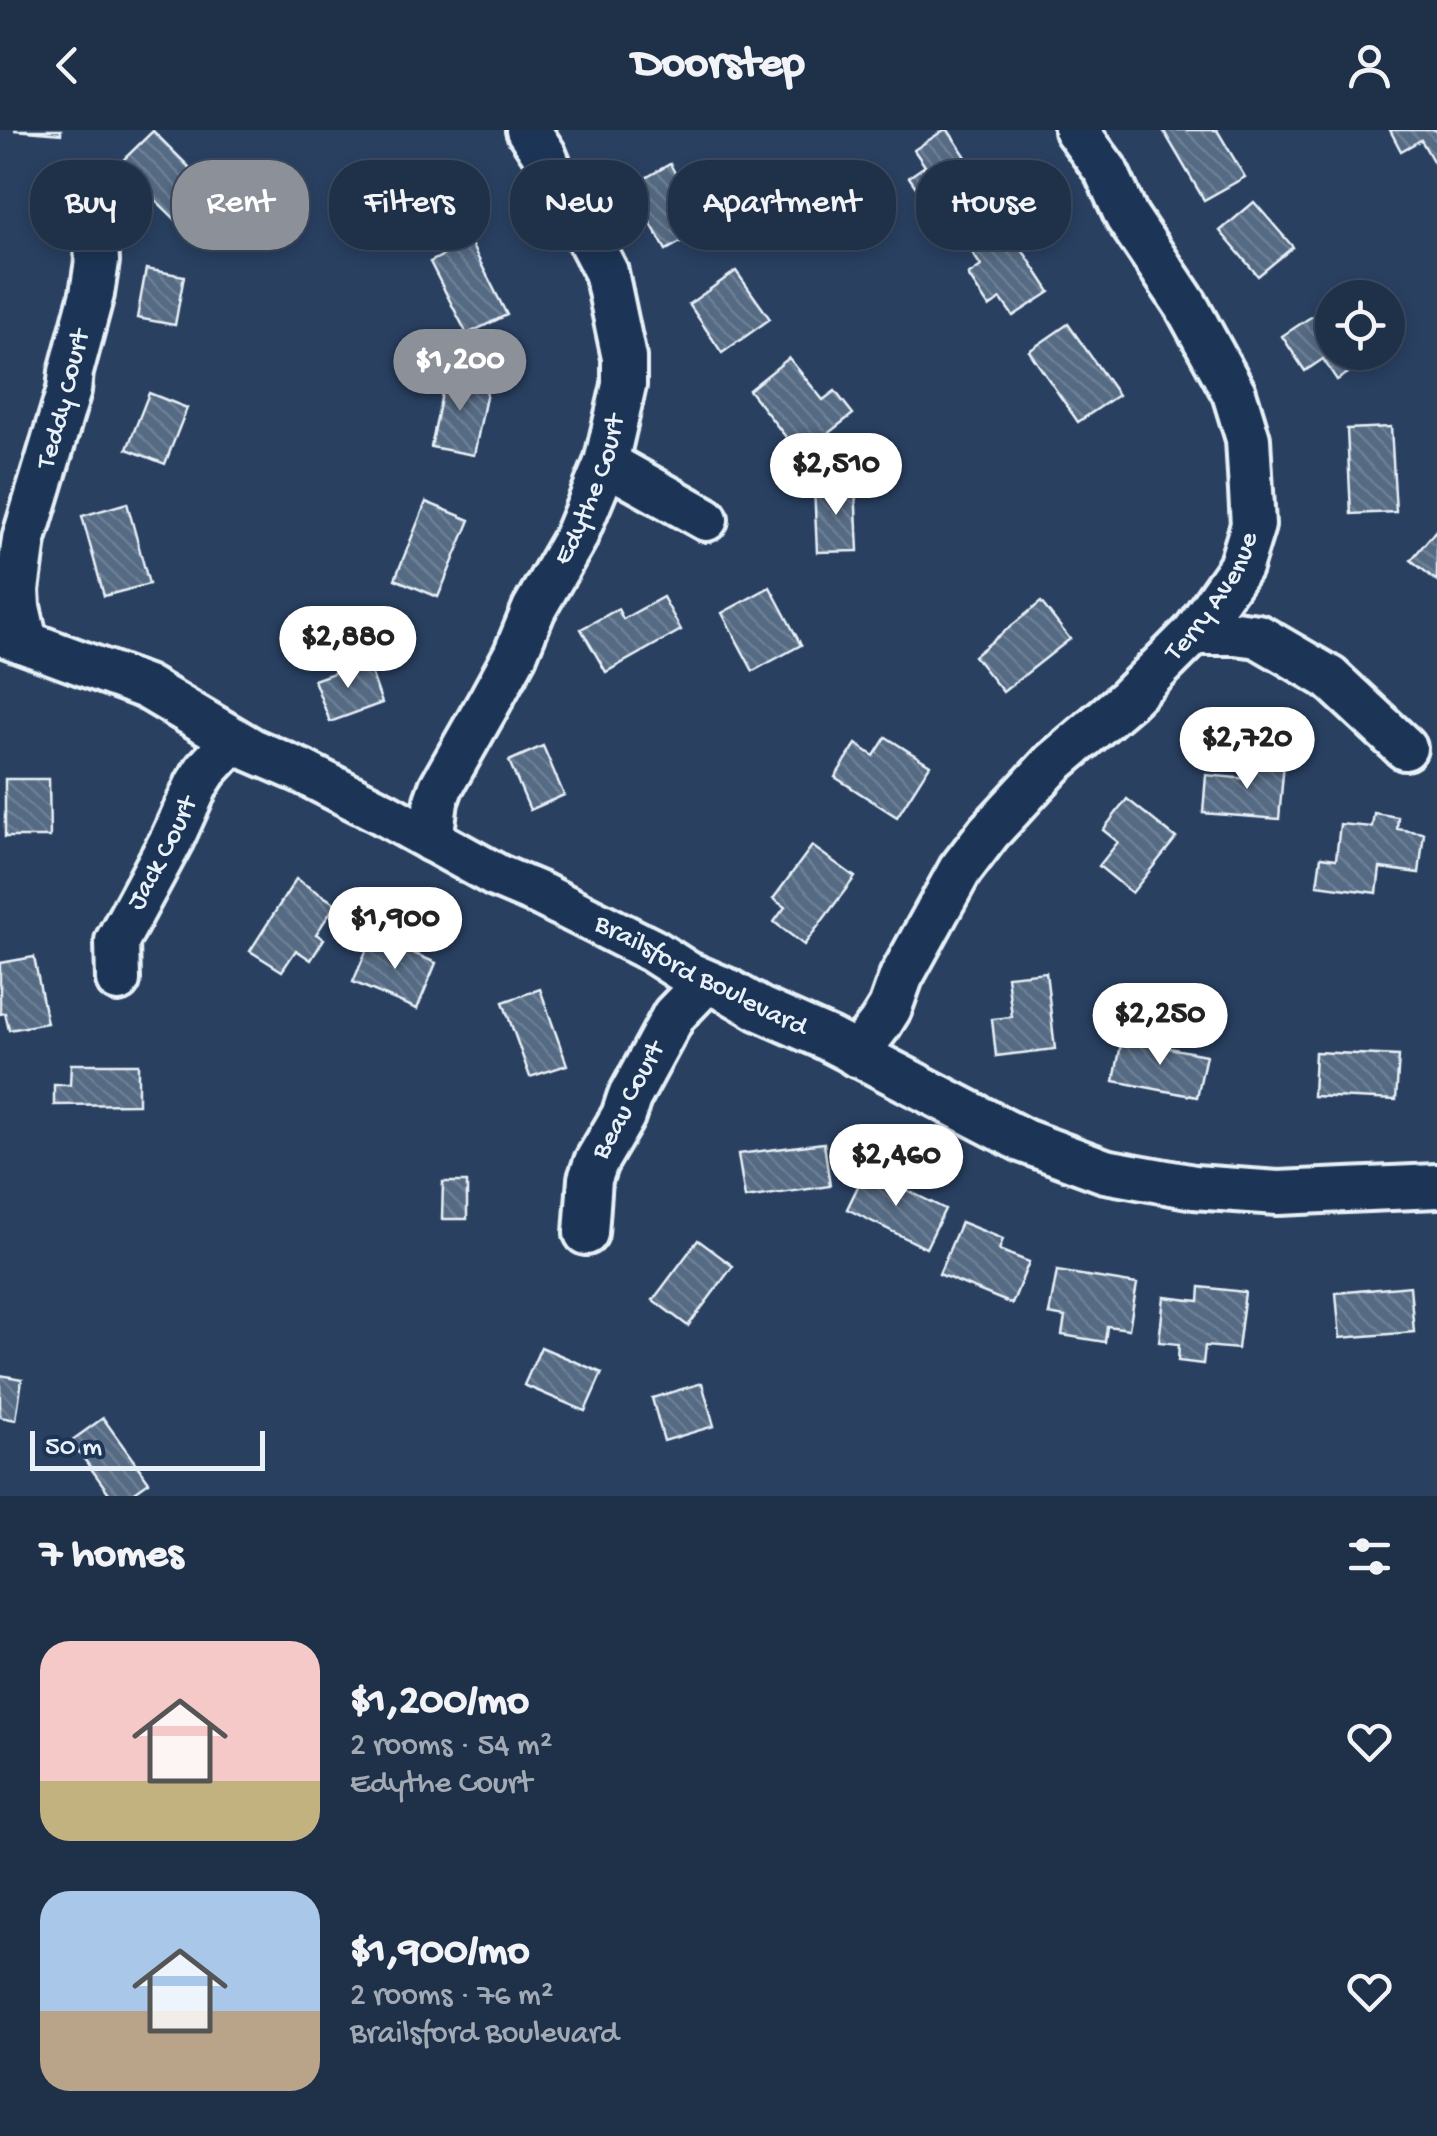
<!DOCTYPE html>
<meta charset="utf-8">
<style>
:root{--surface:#1f3049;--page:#2c3c53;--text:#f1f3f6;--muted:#a1a9b4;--line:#3c4b61;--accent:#8c9099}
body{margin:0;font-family:"Gochi Hand",sans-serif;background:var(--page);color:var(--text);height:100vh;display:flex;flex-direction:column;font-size:38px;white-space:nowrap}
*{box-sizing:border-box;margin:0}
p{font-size:32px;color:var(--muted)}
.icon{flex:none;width:55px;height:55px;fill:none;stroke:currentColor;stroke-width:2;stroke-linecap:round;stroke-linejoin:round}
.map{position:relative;height:1366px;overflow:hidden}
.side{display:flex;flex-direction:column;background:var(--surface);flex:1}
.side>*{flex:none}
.guide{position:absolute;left:30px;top:30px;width:1378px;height:90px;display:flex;gap:20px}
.fabs{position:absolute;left:1315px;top:150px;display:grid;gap:20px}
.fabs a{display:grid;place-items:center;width:90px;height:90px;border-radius:50%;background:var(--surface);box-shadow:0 5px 15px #0003,0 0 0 2px var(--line);font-size:50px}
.scale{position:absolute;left:30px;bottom:25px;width:235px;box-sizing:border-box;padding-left:10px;border:5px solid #e8f1f8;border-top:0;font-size:28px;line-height:35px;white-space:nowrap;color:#e8f1f8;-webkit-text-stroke:8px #1d3557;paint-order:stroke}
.price{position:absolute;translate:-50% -85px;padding:0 22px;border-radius:35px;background:#fff;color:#222;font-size:32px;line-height:65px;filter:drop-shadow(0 2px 5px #0008)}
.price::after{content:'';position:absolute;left:50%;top:60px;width:30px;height:22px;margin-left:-15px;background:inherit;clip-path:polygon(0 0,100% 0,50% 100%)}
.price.selected{background:var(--accent);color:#fff}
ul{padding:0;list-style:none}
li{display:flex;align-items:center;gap:30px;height:250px;padding:0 40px}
li span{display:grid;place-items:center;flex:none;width:280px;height:200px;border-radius:30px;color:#555}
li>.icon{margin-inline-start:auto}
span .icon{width:120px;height:120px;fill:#fffc;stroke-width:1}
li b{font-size:42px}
h2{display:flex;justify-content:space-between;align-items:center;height:120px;padding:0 40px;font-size:42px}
.pill{padding:0 35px;border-radius:40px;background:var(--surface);box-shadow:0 5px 15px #0003,0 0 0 2px var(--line);font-size:35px;line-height:90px}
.pill.selected{background:var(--accent);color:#fff}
header{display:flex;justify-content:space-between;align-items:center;height:130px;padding:0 40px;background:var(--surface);font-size:45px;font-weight:700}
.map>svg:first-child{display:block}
.building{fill:url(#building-back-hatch);stroke:#e8f1f8;stroke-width:2.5}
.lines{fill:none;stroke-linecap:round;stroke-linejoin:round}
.minor-casing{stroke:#e8f1f8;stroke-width:50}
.minor{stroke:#1d3557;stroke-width:42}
.labels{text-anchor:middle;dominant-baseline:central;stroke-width:10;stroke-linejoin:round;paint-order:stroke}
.street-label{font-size:28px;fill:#e8f1f8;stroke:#1d3557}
</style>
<header><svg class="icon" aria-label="back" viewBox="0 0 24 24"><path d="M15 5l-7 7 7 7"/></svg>Doorstep<svg class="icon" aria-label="person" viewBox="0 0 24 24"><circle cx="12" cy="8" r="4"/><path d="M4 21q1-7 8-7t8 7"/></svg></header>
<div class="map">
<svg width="1437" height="1366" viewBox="0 0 1437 1366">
<defs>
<pattern id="building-back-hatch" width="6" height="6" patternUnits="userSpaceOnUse" patternTransform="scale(2.5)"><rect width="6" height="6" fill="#556a83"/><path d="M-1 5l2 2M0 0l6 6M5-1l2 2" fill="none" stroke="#6d8095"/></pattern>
</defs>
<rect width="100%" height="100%" fill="#294061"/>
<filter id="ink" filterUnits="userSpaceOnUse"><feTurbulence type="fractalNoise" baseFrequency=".01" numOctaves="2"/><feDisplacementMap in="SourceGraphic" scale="20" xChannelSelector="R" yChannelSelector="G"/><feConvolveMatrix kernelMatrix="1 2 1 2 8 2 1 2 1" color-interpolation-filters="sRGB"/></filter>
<g filter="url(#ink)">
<g class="building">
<polygon points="14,0 61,0 61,4"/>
<polygon points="944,0 948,0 994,69 959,92 941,65 928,75 909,47 925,36 914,20"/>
<polygon points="1163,0 1217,0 1245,47 1204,70"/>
<polygon points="1390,0 1437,0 1437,38 1421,10 1401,21"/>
<polygon points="153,1 212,60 179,93 119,34"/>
<polygon points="670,34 706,98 666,120 630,57"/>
<polygon points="1254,72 1293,117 1258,146 1220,101"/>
<polygon points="1004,92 1050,162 1013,186 1001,169 989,177 968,145 981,136 968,116"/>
<polygon points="470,112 507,185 467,204 430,132"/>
<polygon points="146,139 184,146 175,195 137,188"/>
<polygon points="736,141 770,189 722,223 689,174"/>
<polygon points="1332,173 1332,222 1366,222 1370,229 1337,250 1323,229 1305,241 1282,206"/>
<polygon points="1068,194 1118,265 1078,292 1029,221"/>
<polygon points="789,228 823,270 835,261 853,284 800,325 749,260"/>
<polygon points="446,244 489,252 474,325 431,317"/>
<polygon points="149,263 187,278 165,334 127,319"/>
<polygon points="1391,297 1396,382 1351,384 1347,299"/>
<polygon points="855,355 858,421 817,422 814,356"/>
<polygon points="426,372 470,390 438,467 395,449"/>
<polygon points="127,373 149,454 104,466 82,386"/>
<polygon points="1437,399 1437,451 1411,430"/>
<polygon points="770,457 801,515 753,541 722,483"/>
<polygon points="663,467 681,500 606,542 581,499 618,479 623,489"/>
<polygon points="1041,472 1070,509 1003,562 974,526"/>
<polygon points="367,531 382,573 330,592 314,550"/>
<polygon points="886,607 930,635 897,687 835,647 856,614 874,626"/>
<polygon points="543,616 564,665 530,680 509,631"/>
<polygon points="1249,629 1284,632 1279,689 1203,683 1206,645 1248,649"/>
<polygon points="5,649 49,649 50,707 5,707"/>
<polygon points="1127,669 1176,708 1132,763 1099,736 1118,712 1103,700"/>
<polygon points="1374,683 1398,687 1397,699 1424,703 1419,743 1380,738 1377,763 1317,755 1321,727 1336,729 1340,694 1372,697"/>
<polygon points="812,716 855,747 804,815 774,792 785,777 773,769"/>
<polygon points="296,749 336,774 316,804 324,809 311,830 296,820 282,841 250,821"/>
<polygon points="373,805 436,833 417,879 353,852"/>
<polygon points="34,827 47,893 9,900 5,883 0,884 0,833"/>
<polygon points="1046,842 1055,919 996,926 992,889 1012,887 1007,846"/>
<polygon points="540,859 567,935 530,947 503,872"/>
<polygon points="1122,909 1206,925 1197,967 1114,951"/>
<polygon points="1315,922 1399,926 1396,970 1313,966"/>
<polygon points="71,934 138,934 138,974 54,975 54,955 70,955"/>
<polygon points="824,1013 830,1056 745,1068 738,1024"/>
<polygon points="866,1040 945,1079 926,1118 847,1079"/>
<polygon points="443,1052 467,1052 467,1089 442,1089"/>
<polygon points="961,1092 1003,1109 999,1120 1029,1132 1012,1174 939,1144"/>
<polygon points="698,1110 733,1136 688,1196 653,1170"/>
<polygon points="1057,1141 1137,1154 1129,1199 1107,1196 1105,1212 1062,1205 1065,1187 1049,1184"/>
<polygon points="1410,1156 1414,1202 1340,1208 1336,1163"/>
<polygon points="1200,1157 1245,1162 1238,1219 1205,1216 1203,1234 1178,1231 1179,1214 1159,1212 1164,1167 1199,1171"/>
<polygon points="541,1217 602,1243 585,1281 524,1255"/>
<polygon points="0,1245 22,1249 16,1290 0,1287"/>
<polygon points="702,1253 714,1296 664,1311 652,1268"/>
<polygon points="103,1288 149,1352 129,1366 111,1366 71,1311"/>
</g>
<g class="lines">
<g class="minor-casing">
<g id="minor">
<polyline points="606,333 706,389"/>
<path id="s1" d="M0,503L146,557L252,620L301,641L383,683L497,746L542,765L653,821L687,843L729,861L760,879L828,909L1024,1011L1105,1041L1194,1057L1278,1063L1437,1056"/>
<polyline points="1194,503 1235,503 1258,506 1330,548 1405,618"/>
<path id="s2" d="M26,512L18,477L17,460L24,409L69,260L71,242L92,164L97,131L95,101L86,87"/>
<path id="s3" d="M431,710L436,671L441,657L491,569L515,525L534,479L575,408L606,333L624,255V228L606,142L581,94L564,72L544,24L528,0"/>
<path id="s4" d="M118,850L117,811L172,709L197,654L206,640L234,610"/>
<path id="s5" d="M856,925L880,894L890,878L901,847L960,740L989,702L1053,633L1127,570L1194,503L1240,437L1253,395L1248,309L1234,263L1186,175L1127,87L1106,41L1076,0"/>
<path id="s6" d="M586,1103L590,1049L596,1032L623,986L629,968L674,885L706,852"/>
</g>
</g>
<use href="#minor" class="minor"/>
</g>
</g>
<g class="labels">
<g class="street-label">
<text stroke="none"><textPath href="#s2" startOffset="250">Teddy Court</textPath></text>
<text stroke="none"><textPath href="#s3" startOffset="388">Edythe Court</textPath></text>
<text stroke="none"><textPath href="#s5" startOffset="588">Terry Avenue</textPath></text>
<text stroke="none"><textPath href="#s4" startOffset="138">Jack Court</textPath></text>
<text stroke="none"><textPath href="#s1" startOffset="782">Brailsford Boulevard</textPath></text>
<text stroke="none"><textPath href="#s6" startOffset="142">Beau Court</textPath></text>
</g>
</g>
</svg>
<div class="fabs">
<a><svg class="icon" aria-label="locate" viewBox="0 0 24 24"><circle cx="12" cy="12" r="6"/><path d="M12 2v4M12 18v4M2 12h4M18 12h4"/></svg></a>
</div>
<div class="scale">50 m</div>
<b class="price selected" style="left:460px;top:284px">$1,200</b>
<b class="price" style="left:836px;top:388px">$2,510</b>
<b class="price" style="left:348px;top:561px">$2,880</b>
<b class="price" style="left:1247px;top:662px">$2,720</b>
<b class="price" style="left:395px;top:842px">$1,900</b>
<b class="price" style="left:1160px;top:938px">$2,250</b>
<b class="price" style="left:896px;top:1079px">$2,460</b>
<div class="guide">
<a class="pill">Buy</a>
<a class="pill selected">Rent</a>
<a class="pill">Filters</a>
<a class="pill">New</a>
<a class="pill">Apartment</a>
<a class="pill">House</a>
</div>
</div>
<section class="side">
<h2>7 homes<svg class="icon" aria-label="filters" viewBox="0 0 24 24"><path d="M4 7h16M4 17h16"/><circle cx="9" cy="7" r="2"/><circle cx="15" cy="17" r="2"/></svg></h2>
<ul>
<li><span style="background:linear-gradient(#f6c9c9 70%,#c2b280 0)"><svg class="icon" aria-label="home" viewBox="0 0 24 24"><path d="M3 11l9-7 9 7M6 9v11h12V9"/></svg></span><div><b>$1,200/mo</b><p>2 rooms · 54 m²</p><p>Edythe Court</p></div><svg class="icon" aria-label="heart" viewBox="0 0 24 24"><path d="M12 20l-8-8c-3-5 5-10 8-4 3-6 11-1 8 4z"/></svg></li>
<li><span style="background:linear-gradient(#a9c7e8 60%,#b9a48a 0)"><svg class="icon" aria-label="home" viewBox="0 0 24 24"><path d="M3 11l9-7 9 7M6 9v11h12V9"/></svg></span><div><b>$1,900/mo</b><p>2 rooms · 76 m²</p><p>Brailsford Boulevard</p></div><svg class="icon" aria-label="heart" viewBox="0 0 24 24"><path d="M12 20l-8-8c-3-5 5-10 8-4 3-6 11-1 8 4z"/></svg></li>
</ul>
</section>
